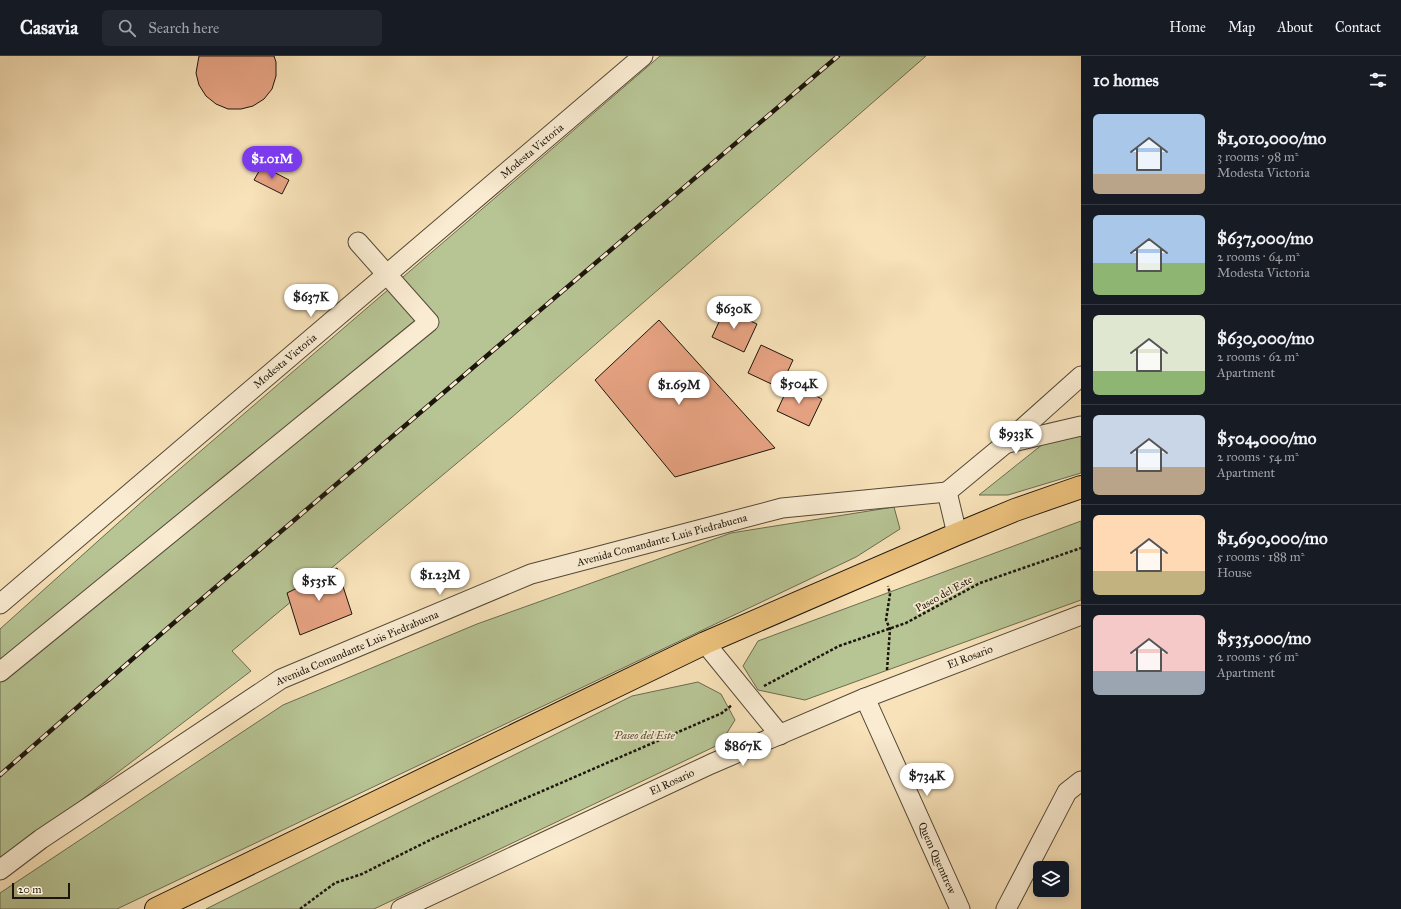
<!DOCTYPE html>
<meta charset="utf-8">
<style>
:root{--surface:#171b24;--page:#242831;--text:#f1f3f6;--muted:#9ea1a6;--line:#363941;--accent:#7c3aed}
body{margin:0;font-family:"IM FELL Great Primer",serif;background:var(--page);color:var(--text);height:100vh;display:flex;flex-direction:column;font-size:15px;white-space:nowrap}
*{box-sizing:border-box;margin:0}
p{font-size:13px;color:var(--muted)}
.icon{flex:none;width:22px;height:22px;fill:none;stroke:currentColor;stroke-width:2;stroke-linecap:round;stroke-linejoin:round}
.map{position:relative;flex:1;overflow:hidden}
.drawer{display:flex;flex-direction:column;background:var(--surface);width:320px}
.drawer>*{flex:none}
.controls{position:absolute;left:1033px;top:805px;display:grid;gap:8px}
.controls a{display:grid;place-items:center;width:36px;height:36px;border-radius:6px;background:var(--surface);box-shadow:0 2px 10px #0003;font-size:20px}
.scale{position:absolute;left:12px;bottom:10px;width:58px;box-sizing:border-box;padding-left:4px;border:2px solid #1c150c;border-top:0;font-size:11px;line-height:14px;white-space:nowrap;color:#1c150c;-webkit-text-stroke:3px #faecd2;paint-order:stroke}
.price{position:absolute;translate:-50% -34px;padding:0 9px;border-radius:14px;background:#fff;color:#222;font-size:13px;line-height:26px;filter:drop-shadow(0 1px 2px #0008)}
.price::after{content:'';position:absolute;left:50%;top:24px;width:12px;height:9px;margin-left:-6px;background:inherit;clip-path:polygon(0 0,100% 0,50% 100%)}
.price.on{background:var(--accent);color:#fff}
ul{padding:0;list-style:none}
li{display:flex;align-items:center;gap:12px;height:100px;padding:0 12px}
li+li{border-top:1px solid var(--line)}
li span{display:grid;place-items:center;flex:none;width:112px;height:80px;border-radius:6px;color:#555}
li>.icon{margin-inline-start:auto}
span .icon{width:48px;height:48px;fill:#fffc;stroke-width:1}
li b{font-size:17px}
h2{display:flex;justify-content:space-between;align-items:center;height:48px;padding:0 12px;font-size:17px}
header{display:flex;align-items:center;gap:24px;box-sizing:border-box;height:56px;padding:0 20px;background:var(--surface);border-bottom:1px solid var(--line)}
header strong{font-size:19px}
nav{display:flex;gap:22px;margin-inline-start:auto;font-size:14px}
.search{width:280px;height:36px;background:var(--page);display:flex;align-items:center;gap:10px;box-sizing:border-box;padding:0 14px;border-radius:6px;color:var(--muted);font-size:15px}
main{display:flex;flex:1;min-height:0}
.map>svg:first-child{display:block}
.green{fill:#b7c494;stroke:#6a6c50}
.building{fill:#e7a383;stroke:#1c150c}
.lines{fill:none;stroke-linecap:round;stroke-linejoin:round}
.minor-casing{stroke:#534837;stroke-width:21}
.major-casing{stroke:#1c150c;stroke-width:24}
.path{stroke:#1c150c;stroke-width:2.5;stroke-dasharray:3 2;stroke-linecap:butt}
.minor{stroke:#faecd2;stroke-width:19}
.major{stroke:#ecc17c;stroke-width:22}
.rail-casing{stroke:#1c150c;stroke-width:4.5}
.rail{stroke:#faecd2;stroke-width:3;stroke-dasharray:9;stroke-linecap:butt}
.labels{text-anchor:middle;dominant-baseline:central;stroke-width:3.5;stroke-linejoin:round;paint-order:stroke}
.street-label{font-size:11px;fill:#1c150c;stroke:#faecd2}
.park-label{font-size:11px;font-style:italic;fill:#52523c;stroke:#faecd2}
</style>
<header>
<strong>Casavia</strong>
<div class="search"><svg class="icon" aria-label="search" viewBox="0 0 24 24"><circle cx="10" cy="10" r="6"/><path d="M15 15l6 6"/></svg>Search here</div>
<nav><a>Home</a><a>Map</a><a>About</a><a>Contact</a></nav>
</header>
<main>
<div class="map">
<svg width="1081" height="853" viewBox="0 0 1081 853">
<rect width="100%" height="100%" fill="#f8e2b9"/>
<filter id="stains"><feTurbulence type="fractalNoise" baseFrequency=".005" numOctaves="4"/><feColorMatrix values="0 0 0 0 .2 0 0 0 0 .09 0 0 0 0 .02 0 0 0 .5 -.17"/></filter>
<radialGradient id="worn" r=".72"><stop offset=".6" stop-color="#630" stop-opacity="0"/><stop offset="1" stop-color="#630" stop-opacity=".3"/></radialGradient>
<g class="green">
<polygon points="660,0 926,0 511,362 232,595 251,615 0,806 0,573 146,442"/>
<polygon points="1081,380 1081,417 1008,439 979,439 1043,388"/>
<polygon points="894,451 900,473 856,501 117,853 0,853 0,837 283,649 477,568 731,477"/>
<polygon points="1081,465 1081,544 805,644 758,634 743,610 758,585"/>
<polygon points="698,626 721,638 735,664 720,688 374,853 206,853 632,640"/>
</g>
<g class="building">
<polygon points="199,0 274,0 276,6 276,20 272,33 264,43 253,50 241,53 228,53 216,48 206,40 199,29 196,17"/>
<polygon points="262,110 289,124 282,138 254,124"/>
<polygon points="725,253 757,268 744,296 712,281"/>
<polygon points="659,264 775,392 675,421 595,324"/>
<polygon points="761,289 793,304 780,332 748,317"/>
<polygon points="790,327 822,343 809,370 777,355"/>
<polygon points="337,512 352,558 300,579 287,537"/>
</g>
<g class="lines">
<g class="minor-casing">
<g id="minor">
<polyline points="1008,387 1081,370"/>
<polyline points="957,478 947,436 1005,388 1081,320"/>
<polyline points="0,548 643,0"/>
<polyline points="705,587 780,679"/>
<polyline points="0,616 429,266 358,186"/>
<polyline points="865,642 960,853"/>
<polyline points="0,814 41,783 281,623 531,518 782,452 947,436"/>
<polyline points="401,853 711,708 865,642 1081,559"/>
<polyline points="1006,853 1067,736 1081,725"/>
</g>
</g>
<g class="major-casing">
<polyline id="major" points="156,853 705,587 957,478 1015,454 1081,431"/>
</g>
<g class="path">
<polyline points="887,614 890,573 886,564 890,538 888,530"/>
<polyline points="764,630 839,590 906,567 980,527 1081,492"/>
<polyline points="300,853 335,827 362,818 434,782 722,657 732,649"/>
</g>
<use href="#minor" class="minor"/>
<use href="#major" class="major"/>
<g class="rail-casing">
<polyline id="rail" points="0,719 169,571 838,0"/>
</g>
<use href="#rail" class="rail"/>
</g>
<g class="labels">
<g class="street-label">
<text transform="translate(532 95) rotate(-40)">Modesta Victoria</text>
<text transform="translate(285 305) rotate(-40)">Modesta Victoria</text>
<text transform="translate(662 484) rotate(-15)">Avenida Comandante Luis Piedrabuena</text>
<text transform="translate(944 538) rotate(-29)">Paseo del Este</text>
<text transform="translate(357 592) rotate(-23)">Avenida Comandante Luis Piedrabuena</text>
<text transform="translate(970 601) rotate(-21)">El Rosario</text>
<text transform="translate(672 726) rotate(-25)">El Rosario</text>
<text transform="translate(937 802) rotate(66)">Quem Quemtrew</text>
</g>
<g class="park-label">
<text x="644" y="679">Paseo del Este</text>
</g>
</g>
<rect width="100%" height="100%" filter="url(#stains)"/>
<rect width="100%" height="100%" fill="url(#worn)"/>
</svg>
<div class="controls">
<a><svg class="icon" aria-label="layers" viewBox="0 0 24 24"><path d="M12 4l9 5-9 5-9-5zM3 14l9 5 9-5"/></svg></a>
</div>
<div class="scale">20 m</div>
<b class="price on" style="left:272px;top:124px">$1.01M</b>
<b class="price" style="left:311px;top:262px">$637K</b>
<b class="price" style="left:734px;top:274px">$630K</b>
<b class="price" style="left:799px;top:349px">$504K</b>
<b class="price" style="left:679px;top:350px">$1.69M</b>
<b class="price" style="left:1016px;top:399px">$933K</b>
<b class="price" style="left:440px;top:540px">$1.23M</b>
<b class="price" style="left:319px;top:546px">$535K</b>
<b class="price" style="left:743px;top:711px">$867K</b>
<b class="price" style="left:927px;top:741px">$734K</b>
</div>
<section class="drawer">
<h2>10 homes<svg class="icon" aria-label="filters" viewBox="0 0 24 24"><path d="M4 7h16M4 17h16"/><circle cx="9" cy="7" r="2"/><circle cx="15" cy="17" r="2"/></svg></h2>
<ul>
<li><span style="background:linear-gradient(#a9c7e8 75%,#b9a48a 0)"><svg class="icon" aria-label="home" viewBox="0 0 24 24"><path d="M3 11l9-7 9 7M6 9v11h12V9"/></svg></span><div><b>$1,010,000/mo</b><p>3 rooms · 98 m²</p><p>Modesta Victoria</p></div></li>
<li><span style="background:linear-gradient(#a9c7e8 60%,#8fb573 0)"><svg class="icon" aria-label="home" viewBox="0 0 24 24"><path d="M3 11l9-7 9 7M6 9v11h12V9"/></svg></span><div><b>$637,000/mo</b><p>2 rooms · 64 m²</p><p>Modesta Victoria</p></div></li>
<li><span style="background:linear-gradient(#dfe7d0 70%,#8fb573 0)"><svg class="icon" aria-label="home" viewBox="0 0 24 24"><path d="M3 11l9-7 9 7M6 9v11h12V9"/></svg></span><div><b>$630,000/mo</b><p>2 rooms · 62 m²</p><p>Apartment</p></div></li>
<li><span style="background:linear-gradient(#c9d6e8 65%,#b9a48a 0)"><svg class="icon" aria-label="home" viewBox="0 0 24 24"><path d="M3 11l9-7 9 7M6 9v11h12V9"/></svg></span><div><b>$504,000/mo</b><p>2 rooms · 54 m²</p><p>Apartment</p></div></li>
<li><span style="background:linear-gradient(#ffd9b3 70%,#c2b280 0)"><svg class="icon" aria-label="home" viewBox="0 0 24 24"><path d="M3 11l9-7 9 7M6 9v11h12V9"/></svg></span><div><b>$1,690,000/mo</b><p>5 rooms · 188 m²</p><p>House</p></div></li>
<li><span style="background:linear-gradient(#f6c9c9 70%,#9aa5b1 0)"><svg class="icon" aria-label="home" viewBox="0 0 24 24"><path d="M3 11l9-7 9 7M6 9v11h12V9"/></svg></span><div><b>$535,000/mo</b><p>2 rooms · 56 m²</p><p>Apartment</p></div></li>
</ul>
</section>
</main>
